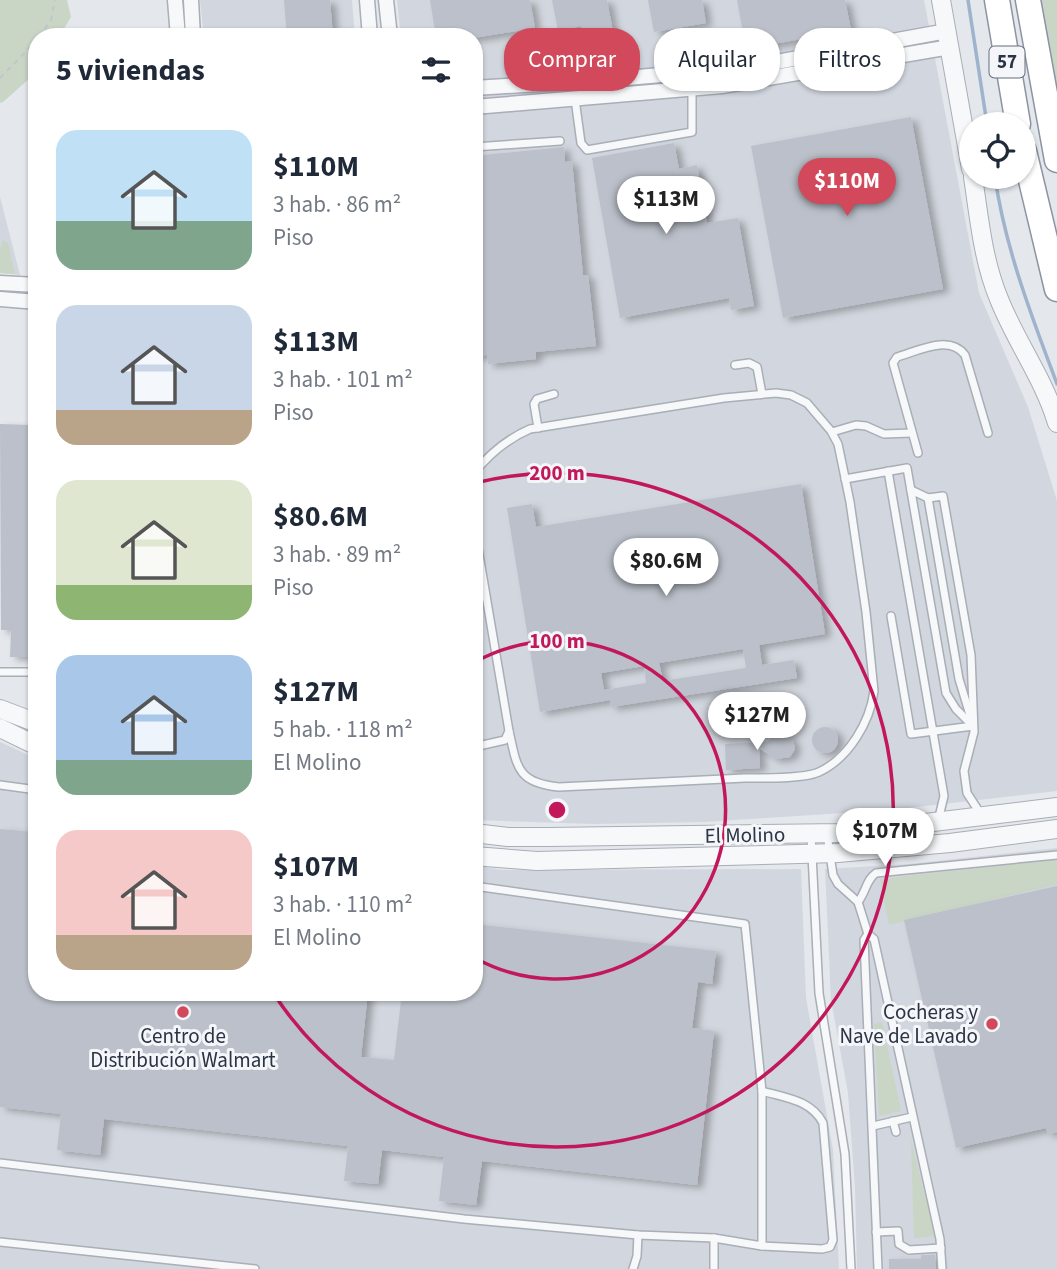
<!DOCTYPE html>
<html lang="es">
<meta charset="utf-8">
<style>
:root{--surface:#fff;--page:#f2f2f3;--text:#1f2937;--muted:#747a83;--accent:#d1495b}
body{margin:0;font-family:"Source Sans 3",sans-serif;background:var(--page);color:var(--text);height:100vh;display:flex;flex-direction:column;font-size:26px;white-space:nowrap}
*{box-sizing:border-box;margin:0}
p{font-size:23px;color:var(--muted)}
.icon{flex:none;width:38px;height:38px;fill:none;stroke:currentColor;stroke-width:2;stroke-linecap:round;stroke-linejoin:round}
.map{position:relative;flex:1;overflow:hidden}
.details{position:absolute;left:28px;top:28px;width:455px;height:973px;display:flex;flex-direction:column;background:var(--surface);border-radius:28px;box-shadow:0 2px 5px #0004}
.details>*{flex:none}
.guide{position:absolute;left:504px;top:28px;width:448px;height:63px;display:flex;gap:14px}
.tools{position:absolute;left:959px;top:112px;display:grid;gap:14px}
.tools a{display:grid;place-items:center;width:77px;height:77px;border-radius:50%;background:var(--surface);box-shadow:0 2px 5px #0004;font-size:35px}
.price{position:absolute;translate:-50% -60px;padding:0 16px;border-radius:24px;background:#fff;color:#222;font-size:23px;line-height:46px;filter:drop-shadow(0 2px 4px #0008)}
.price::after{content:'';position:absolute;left:50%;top:42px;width:21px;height:16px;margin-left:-10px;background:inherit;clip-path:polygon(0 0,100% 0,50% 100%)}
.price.active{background:var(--accent);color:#fff}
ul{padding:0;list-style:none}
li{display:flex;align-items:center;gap:21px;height:175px;padding:0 28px}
li span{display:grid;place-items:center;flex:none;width:196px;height:140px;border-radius:21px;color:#555}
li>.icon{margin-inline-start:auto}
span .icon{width:84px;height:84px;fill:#fffc;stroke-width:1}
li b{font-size:30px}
h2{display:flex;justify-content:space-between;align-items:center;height:84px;padding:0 28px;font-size:30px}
.tag{padding:0 24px;border-radius:28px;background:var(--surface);box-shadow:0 2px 5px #0004;font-size:24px;line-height:63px}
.tag.active{background:var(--accent);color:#fff}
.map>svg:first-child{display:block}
.built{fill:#d2d6de}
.green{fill:#c9d6c5}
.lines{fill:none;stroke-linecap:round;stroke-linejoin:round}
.stream{stroke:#9fb4cc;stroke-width:3.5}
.building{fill:#bbc0ca;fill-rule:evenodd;filter:url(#shadow)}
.service-casing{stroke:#a9aeb7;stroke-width:10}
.minor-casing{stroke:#a9aeb7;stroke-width:17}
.tertiary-casing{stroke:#a9aeb7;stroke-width:20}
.motorway-casing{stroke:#8b94a3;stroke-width:27}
.path{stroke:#c2c5cb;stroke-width:2;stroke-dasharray:5 5;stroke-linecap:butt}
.service{stroke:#f7f8fa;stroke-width:7}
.minor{stroke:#f7f8fa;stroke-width:14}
.tertiary{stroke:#f7f8fa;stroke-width:18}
.motorway{stroke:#fff;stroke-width:24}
.ring{fill:none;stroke:#c2185b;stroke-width:3.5}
.poi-dot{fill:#d1495b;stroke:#f4f6f9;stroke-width:2.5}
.labels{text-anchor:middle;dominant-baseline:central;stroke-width:6;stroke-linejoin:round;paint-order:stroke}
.shield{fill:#f4f6f9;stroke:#676e7b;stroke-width:2}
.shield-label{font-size:19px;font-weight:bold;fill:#2b3445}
.street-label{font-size:21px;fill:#2b3445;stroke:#f4f6f9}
.poi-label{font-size:21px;fill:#2b3445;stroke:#f4f6f9;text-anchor:end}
.centre{fill:#c2185b;stroke:#f4f6f9;stroke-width:3.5}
.ring-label{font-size:21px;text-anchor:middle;font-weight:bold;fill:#c2185b;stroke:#f4f6f9;stroke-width:6;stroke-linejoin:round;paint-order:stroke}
</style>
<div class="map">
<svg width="1057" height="1269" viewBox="0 0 1057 1269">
<defs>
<filter id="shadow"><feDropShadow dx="6" dy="3.5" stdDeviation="3.5" flood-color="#0004"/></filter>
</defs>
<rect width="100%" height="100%" fill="#e4e7ec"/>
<g class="built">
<polygon points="200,0 352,0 355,37 204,37"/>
<polygon points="397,0 924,0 979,293 1028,407 1057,501 1057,791 890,810 703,822 594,824 474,820 474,37 401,37"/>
<polygon points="0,197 20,275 0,273"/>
<polygon points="0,742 37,759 37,992 474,992 474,865 502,870 801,869 806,998 833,1150 839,1269 0,1269"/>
<polygon points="1057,848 1057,1269 857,1269 855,1187 848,1093 831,1000 825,869 909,864"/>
</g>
<g class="green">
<polygon points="0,0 67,0 71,17 59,37 37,37 37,69 30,78 3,102 0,103"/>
<polygon points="1036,0 1057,0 1057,127"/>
<polygon points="3,240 8,243 15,274 0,273 0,249"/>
<polygon points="1057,859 1057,884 889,925 880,879"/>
<polygon points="882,1022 901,1111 879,1116 874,1024"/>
<polygon points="911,1140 935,1236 914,1238"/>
</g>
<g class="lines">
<g class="stream">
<polyline points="968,0 987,124"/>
<path d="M995,177C1005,248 1032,317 1057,384"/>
</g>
</g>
<g class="building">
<polygon points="284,0 330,0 333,37 287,37"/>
<polygon points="430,0 530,0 535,28 474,38 436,37"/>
<polygon points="552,0 607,0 613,32 583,37 581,26 558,31"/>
<polygon points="648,0 702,0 706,23 654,32"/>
<polygon points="737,0 845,0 851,30 746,49"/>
<polygon points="911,117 943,289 783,318 751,146"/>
<polygon points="674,143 679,169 697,165 707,223 738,218 754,306 731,310 729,298 620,318 592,158"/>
<polygon points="564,147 565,162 572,161 583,275 588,275 596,346 536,352 536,359 488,364 487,355 474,356 474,156"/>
<polygon points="0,424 31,425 37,432 37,657 10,657 11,630 1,630"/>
<path d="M801,484L825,634L759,645L762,665L794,660L797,678L611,707L610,700L540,712L507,508L532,504L536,527ZM743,649L746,668L663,681L659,663ZM644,666L646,683L604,690L601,673Z"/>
<circle cx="825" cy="740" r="13"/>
<polygon points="782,733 793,740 795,749 790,757 776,759 759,748 760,768 726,770 725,744 767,742 773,736"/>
<polygon points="0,829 33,832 29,867 37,868 37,992 368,992 361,1057 394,1060 402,992 474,992 474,924 716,951 712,984 698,982 692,1028 714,1031 697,1185 482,1161 476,1205 439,1201 444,1157 382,1150 378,1184 344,1181 348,1146 104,1119 100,1155 57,1150 61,1114 0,1107"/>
<polygon points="1057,886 1057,1132 1048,1134 1046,1128 956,1148 904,920"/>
<polygon points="921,1255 935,1255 936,1269 889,1269 889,1259 921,1259"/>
</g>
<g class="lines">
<g class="service-casing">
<g id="service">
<polyline points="511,54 514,86"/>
<polyline points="575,99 581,143 587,150 692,132 692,90"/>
<polyline points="474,147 560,141"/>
<polyline points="735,365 749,363 757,367 762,394"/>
<polyline points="538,428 534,404 537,399 554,394"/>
<polyline points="832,432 856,425 866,426 884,434 912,433"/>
<path d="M918,453L893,363L897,357C918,351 949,334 965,355L988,433"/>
<polyline points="888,471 944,796 938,821"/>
<path d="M474,473C490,453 507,439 530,429L724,398L776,393L791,395L807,403L831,431L838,444L850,502L866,612L874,691C870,722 849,758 819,772C804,779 764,778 745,778C683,781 621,784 559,787C517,783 517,767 509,731"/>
<polyline points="845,479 907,468 946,693 956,709 973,726"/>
<polyline points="911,490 928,498 959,679 970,715"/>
<polyline points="928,498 943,496 971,655 974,732 964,771 967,793 982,816"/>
<polyline points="474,525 509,731 505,740 474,747"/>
<polyline points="891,616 911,734 973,726"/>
<polyline points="0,672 33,672"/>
<polyline points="0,785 37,790"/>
<polyline points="827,834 833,875 838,884 858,902 868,934 874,939 940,1239 942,1269"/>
<polyline points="811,835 819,993 845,1154 851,1269"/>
<path d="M858,902C866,892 866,880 876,873L1057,855"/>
<polyline points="868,934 864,940 878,1269"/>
<polyline points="893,1121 896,1132"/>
<polyline points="873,1126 912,1117"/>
<polyline points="0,1163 464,1219 638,1235 714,1238 762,1246 762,1091 745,924 474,886"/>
<polyline points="876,1232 898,1231 899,1244 909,1250 941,1248"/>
<polyline points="0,1242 255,1269"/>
<path d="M762,1246L822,1249L830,1247L833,1240L823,1123C811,1100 786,1098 762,1091"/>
<polyline points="633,1269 637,1256 638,1235"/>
<polyline points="714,1269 714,1238"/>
</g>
</g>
<g class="minor-casing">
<g id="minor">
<polyline points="175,0 178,37"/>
<polyline points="191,0 193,37"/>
<polyline points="367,0 370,37"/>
<polyline points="386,0 390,37"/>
<polyline points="474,88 605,80 749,67 947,31"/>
<polyline points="474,107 722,86 950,47"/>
<polyline points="0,283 37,285"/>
<polyline points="0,299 37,302"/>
</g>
</g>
<g class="tertiary-casing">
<g id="tertiary">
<polyline points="941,0 971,169"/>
<path d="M973,177C979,217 983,261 999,299C1016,342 1044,379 1057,423"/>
<polyline points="0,709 37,723"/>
<polyline points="0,728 37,746"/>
<polyline points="474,833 508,837 548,837 843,833 1057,807"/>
<polyline points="474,856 537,861 838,853 950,843 1057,829"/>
</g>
</g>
<g class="motorway-casing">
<g id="motorway">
<polyline points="997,0 1018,124"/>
<polyline points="1028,0 1057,160"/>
<polyline points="1024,151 1057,289"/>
</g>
</g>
<g class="path">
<polyline points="39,37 51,20 55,0"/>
<polyline points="0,78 37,40"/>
</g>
<use href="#service" class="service"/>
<use href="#minor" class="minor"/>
<use href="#tertiary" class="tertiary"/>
<use href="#motorway" class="motorway"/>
</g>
<g class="ring">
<path d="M475 662A169 169 0 1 1 475 958"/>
<path d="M475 483A337 337 0 1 1 274 994"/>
</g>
<g class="poi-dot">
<circle cx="183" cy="1012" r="7"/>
<circle cx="992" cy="1024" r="7"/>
</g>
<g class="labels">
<rect class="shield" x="989.5" y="46.5" width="35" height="31" rx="5"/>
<g class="shield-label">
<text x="1007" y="62">57</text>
</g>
<g class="street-label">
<text transform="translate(745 835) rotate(-1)">El Molino</text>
</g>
<g class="poi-label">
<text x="978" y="1012">Cocheras y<tspan x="978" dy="24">Nave de Lavado</tspan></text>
<text x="183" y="1036" text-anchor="middle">Centro de<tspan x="183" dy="24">Distribución Walmart</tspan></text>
</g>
</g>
<circle cx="557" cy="810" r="10" class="centre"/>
<g class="ring-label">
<text x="557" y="480">200 m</text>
<text x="557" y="648">100 m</text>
</g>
</svg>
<div class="tools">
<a><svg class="icon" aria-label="locate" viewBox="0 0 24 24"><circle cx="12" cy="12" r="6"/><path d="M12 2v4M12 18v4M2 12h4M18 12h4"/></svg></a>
</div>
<b class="price active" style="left:847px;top:218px">$110M</b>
<b class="price" style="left:666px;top:236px">$113M</b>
<b class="price" style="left:666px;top:598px">$80.6M</b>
<b class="price" style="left:757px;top:752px">$127M</b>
<b class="price" style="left:885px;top:868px">$107M</b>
<div class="guide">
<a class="tag active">Comprar</a>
<a class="tag">Alquilar</a>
<a class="tag">Filtros</a>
</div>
<section class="details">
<h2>5 viviendas<svg class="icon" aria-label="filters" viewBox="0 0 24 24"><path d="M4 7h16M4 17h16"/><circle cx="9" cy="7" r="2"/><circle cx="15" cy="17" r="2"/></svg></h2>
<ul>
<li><span style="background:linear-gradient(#bfe0f5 65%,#7fa58c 0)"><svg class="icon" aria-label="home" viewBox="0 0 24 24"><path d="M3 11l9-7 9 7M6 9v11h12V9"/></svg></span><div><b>$110M</b><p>3 hab. · 86 m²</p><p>Piso</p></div></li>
<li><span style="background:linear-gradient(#c9d6e8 75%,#b9a48a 0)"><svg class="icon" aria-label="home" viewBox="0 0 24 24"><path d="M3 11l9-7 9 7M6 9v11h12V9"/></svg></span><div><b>$113M</b><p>3 hab. · 101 m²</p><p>Piso</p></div></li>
<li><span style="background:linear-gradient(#dfe7d0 75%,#8fb573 0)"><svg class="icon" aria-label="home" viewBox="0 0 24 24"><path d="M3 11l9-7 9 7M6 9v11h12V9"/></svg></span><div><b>$80.6M</b><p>3 hab. · 89 m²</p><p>Piso</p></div></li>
<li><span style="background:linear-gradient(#a9c7e8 75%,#7fa58c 0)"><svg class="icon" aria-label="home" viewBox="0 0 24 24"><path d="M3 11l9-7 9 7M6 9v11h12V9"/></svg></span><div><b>$127M</b><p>5 hab. · 118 m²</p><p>El Molino</p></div></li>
<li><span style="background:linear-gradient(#f6c9c9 75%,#b9a48a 0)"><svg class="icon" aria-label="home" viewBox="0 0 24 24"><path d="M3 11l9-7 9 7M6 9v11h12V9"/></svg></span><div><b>$107M</b><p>3 hab. · 110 m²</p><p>El Molino</p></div></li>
</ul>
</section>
</div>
